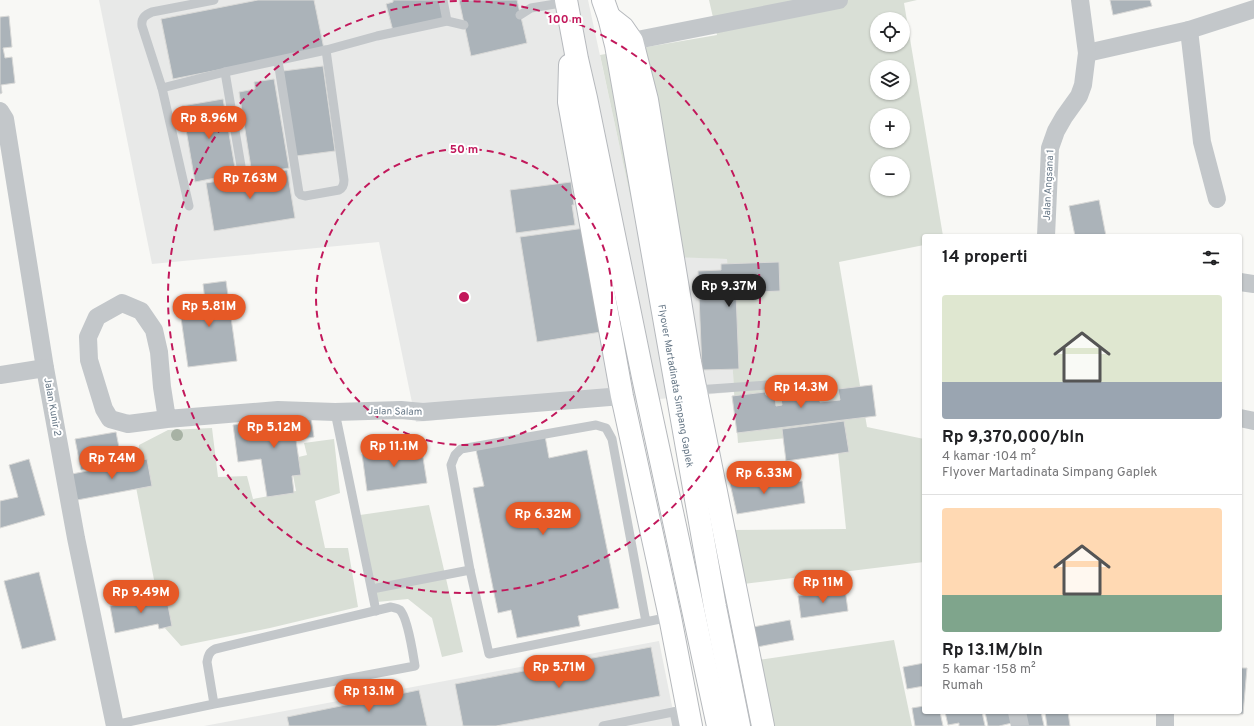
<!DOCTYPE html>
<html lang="id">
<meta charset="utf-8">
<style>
:root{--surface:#fff;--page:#f2f2f2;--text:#202124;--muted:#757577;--line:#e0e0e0;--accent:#e65926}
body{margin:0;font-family:Overpass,sans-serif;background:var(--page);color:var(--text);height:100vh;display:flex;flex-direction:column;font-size:15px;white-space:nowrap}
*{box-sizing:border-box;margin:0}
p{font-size:13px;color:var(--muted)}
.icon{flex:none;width:22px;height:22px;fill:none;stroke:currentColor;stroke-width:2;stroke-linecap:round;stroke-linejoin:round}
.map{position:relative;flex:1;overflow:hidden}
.panel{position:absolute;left:922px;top:234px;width:320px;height:480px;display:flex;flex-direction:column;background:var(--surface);border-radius:4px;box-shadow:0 1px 3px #0004}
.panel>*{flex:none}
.fabs{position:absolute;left:870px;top:12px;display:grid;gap:8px}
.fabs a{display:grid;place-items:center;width:40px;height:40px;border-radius:50%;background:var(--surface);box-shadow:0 1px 3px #0004;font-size:20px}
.price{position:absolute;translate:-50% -34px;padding:0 9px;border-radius:14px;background:var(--accent);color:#fff;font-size:13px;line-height:26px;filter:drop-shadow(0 1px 2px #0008)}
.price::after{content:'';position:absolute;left:50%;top:24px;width:12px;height:9px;margin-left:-6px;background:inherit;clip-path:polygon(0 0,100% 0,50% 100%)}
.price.current{background:#222;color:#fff}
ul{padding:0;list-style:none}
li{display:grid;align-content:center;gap:8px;height:212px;padding:0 20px}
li+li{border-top:1px solid var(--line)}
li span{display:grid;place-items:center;height:124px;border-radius:4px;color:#555}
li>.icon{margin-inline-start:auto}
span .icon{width:72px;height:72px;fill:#fffc;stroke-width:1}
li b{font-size:17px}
h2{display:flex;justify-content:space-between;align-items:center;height:48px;padding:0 20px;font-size:17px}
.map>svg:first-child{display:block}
.built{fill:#e8e9e8}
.green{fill:#d9dfd6;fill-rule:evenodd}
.building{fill:#abb3b9;stroke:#d9d9d7}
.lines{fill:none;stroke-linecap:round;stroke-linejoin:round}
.trunk-casing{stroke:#b6b9bd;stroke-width:24}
.service{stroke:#c3c7ca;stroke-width:9}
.minor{stroke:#c3c7ca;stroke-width:18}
.trunk{stroke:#fff;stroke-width:22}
.tree{fill:#a7b2a4}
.ring{fill:none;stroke:#c2185b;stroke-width:2;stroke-dasharray:7 5}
.labels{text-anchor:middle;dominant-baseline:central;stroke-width:4;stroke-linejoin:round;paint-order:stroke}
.street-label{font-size:10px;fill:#667786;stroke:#fff}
.centre{fill:#c2185b;stroke:#fff;stroke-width:2}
.ring-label{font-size:12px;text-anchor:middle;font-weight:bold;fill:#c2185b;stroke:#fff;stroke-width:4;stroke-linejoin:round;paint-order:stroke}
</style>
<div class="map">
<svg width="1254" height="726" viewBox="0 0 1254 726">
<rect width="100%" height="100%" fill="#f8f8f5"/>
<g class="built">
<polygon points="99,0 588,0 643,255 727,259 734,392 416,422 379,242 152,264"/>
<polygon points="659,641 676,726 204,726"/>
</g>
<g class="green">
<path d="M709,0H917L904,3L943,236H924V245L839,262L867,427L924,439V562L743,584L731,530L846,529L836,433L738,443L734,392L727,259L643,256L600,55L717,35ZM877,19H903V45H877ZM877,67H903V93H877ZM877,115H903V141H877ZM877,163H903V189H877Z"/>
<polygon points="212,428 218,477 247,476 253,499 296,491 290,459 307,455 304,443 334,439 340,493 315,501 325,548 348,548 358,607 270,628 181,646 163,626 135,482 139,445 168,430"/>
<polygon points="429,505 463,652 442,657 432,618 408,599 377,602 360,515"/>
<polygon points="894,640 912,726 770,726 758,660"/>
</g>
<g class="building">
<polygon points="258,0 314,0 324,49 173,79 161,19"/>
<polygon points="393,0 439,0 444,19 393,31 386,4 393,2"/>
<polygon points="459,0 517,0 527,43 471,56"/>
<polygon points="1110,0 1150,0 1152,6 1113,15"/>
<polygon points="9,16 12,47 3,48 5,58 12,57 15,83 1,85 2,93 0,94 0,17"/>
<polygon points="323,66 335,151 296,156 283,71"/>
<polygon points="274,79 289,168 252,174 239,92 255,89 254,82"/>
<polygon points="223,99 236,174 195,182 182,106"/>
<polygon points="287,170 295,218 214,231 206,183"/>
<polygon points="571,182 574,205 572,205 575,225 516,233 510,190"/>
<polygon points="1099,200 1106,236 1075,236 1069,206"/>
<polygon points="585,228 601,332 537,342 520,237"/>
<polygon points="779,262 780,291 736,293 739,369 702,370 698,271 721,270 721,264"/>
<polygon points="226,281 237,361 188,367 179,304 205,300 203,284"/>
<polygon points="872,385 876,416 737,433 732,396 765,392 766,395 775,394 776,406 782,405 780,393 818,388 820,402 840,400 838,389"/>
<polygon points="310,413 314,437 296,440 301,475 292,476 294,493 267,497 261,459 238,462 233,425"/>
<polygon points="844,421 849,452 786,461 782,429"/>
<polygon points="116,432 122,463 81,470 75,439"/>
<polygon points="545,436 549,458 587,450 619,608 578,616 580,626 517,638 511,610 498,613 473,488 484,486 476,450"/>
<polygon points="421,445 427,483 367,491 362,454"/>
<polygon points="29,459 45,515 0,528 0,501 18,497 9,465"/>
<polygon points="147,459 152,486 77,500 72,474"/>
<polygon points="759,475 761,487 802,481 805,503 737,514 729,479"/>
<polygon points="39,572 56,640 22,649 4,581"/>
<polygon points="845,589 848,611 801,618 798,596"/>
<polygon points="166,595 172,626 159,629 158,624 115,633 110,606"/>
<polygon points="790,620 794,640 757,647 753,627"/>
<polygon points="651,647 660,696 496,726 463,726 455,684"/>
<polygon points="924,663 924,686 907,689 903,667"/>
<polygon points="1240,668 1247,668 1243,714 1217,712 1240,712"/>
<polygon points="419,690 427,726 289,726 287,717"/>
<polygon points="924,706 924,712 940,712 943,726 915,726 912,708"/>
<polygon points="945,712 982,712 985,726 959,726 959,723 948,725"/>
<polygon points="985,712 1010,712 1012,723 999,726 988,726"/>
<polygon points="1023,712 1041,712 1044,726 1025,726"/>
<polygon points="1045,712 1068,712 1070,726 1047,726"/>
</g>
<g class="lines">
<g class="trunk-casing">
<g id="trunk">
<polyline points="566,0 577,59 586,98 643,377 718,726"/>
<polyline points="603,0 609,17 616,45 715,607 739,726"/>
<polyline points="609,17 623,28 632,41 647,100 690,362 763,726"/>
<polyline points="570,65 569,102 622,396 670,617 691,726"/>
</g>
</g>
<g class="service">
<polyline points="443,0 447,21"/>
<polyline points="520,15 531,8 567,2"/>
<path d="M278,61L299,193L301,195L305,196L339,190C343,188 344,185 344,180L326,50"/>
<polyline points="225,72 241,166"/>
<polyline points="162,88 225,72 326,50 377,36 447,21 464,25"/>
<path d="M189,206L162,88L142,26C141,18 145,15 152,12L214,0"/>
<polyline points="696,390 823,381"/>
<polyline points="335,412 376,611"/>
<polyline points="372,589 470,570"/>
<polyline points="646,622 612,439 606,428 596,425 461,449 455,455 451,465 470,570 489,654 670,617"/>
<polyline points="674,712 677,726"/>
<path d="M114,725L214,704L415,666C413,654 408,618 400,610C397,608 395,608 391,607L215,649C209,652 208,656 207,662L214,704"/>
<polyline points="603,726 688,709"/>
</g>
<g class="minor">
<polyline points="1189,30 1202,142 1217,199"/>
<polyline points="632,41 839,0"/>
<polyline points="1087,53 1189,30 1254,9"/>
<polyline points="0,111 5,119 45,368 76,538 115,726"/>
<polyline points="1046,236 1050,148 1056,131 1064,117 1079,96 1083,85 1087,53 1080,0"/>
<polyline points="1240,282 1254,284"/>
<polyline points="0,375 45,368"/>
<polyline points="1240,418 1254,421"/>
<polyline points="167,419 162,387 159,352 154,330 141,311 122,303 97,317 88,337 89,360 104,409 110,419 128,424 167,419 278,410 335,412 401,410 423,412 622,396"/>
<polyline points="1017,712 1020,726"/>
<polyline points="1165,712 1165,726"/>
</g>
<use href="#trunk" class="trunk"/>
</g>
<circle class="tree" cx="177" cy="435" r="6"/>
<g class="ring">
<circle cx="464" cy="297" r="148"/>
<circle cx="464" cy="297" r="296"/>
</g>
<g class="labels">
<g class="street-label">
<text transform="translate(1049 185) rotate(-87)">Jalan Angsana 1</text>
<text transform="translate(675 386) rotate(80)">Flyover Martadinata Simpang Gaplek</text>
<text transform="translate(52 407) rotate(80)">Jalan Kunir 2</text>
<text transform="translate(395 412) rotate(1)">Jalan Salam</text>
</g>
</g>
<circle cx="464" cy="297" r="6" class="centre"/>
<g class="ring-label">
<text x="565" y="23">100 m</text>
<text x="464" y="153">50 m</text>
</g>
</svg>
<div class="fabs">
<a><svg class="icon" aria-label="locate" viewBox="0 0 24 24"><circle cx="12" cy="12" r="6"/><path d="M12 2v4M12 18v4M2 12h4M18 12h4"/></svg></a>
<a><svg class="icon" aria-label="layers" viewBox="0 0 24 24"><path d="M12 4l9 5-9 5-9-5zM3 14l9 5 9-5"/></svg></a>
<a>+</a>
<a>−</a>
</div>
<b class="price" style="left:209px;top:140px">Rp 8.96M</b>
<b class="price" style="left:250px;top:200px">Rp 7.63M</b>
<b class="price current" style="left:729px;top:308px">Rp 9.37M</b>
<b class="price" style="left:209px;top:328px">Rp 5.81M</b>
<b class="price" style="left:801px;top:409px">Rp 14.3M</b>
<b class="price" style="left:274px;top:449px">Rp 5.12M</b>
<b class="price" style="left:394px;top:468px">Rp 11.1M</b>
<b class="price" style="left:112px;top:480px">Rp 7.4M</b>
<b class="price" style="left:764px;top:495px">Rp 6.33M</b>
<b class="price" style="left:543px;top:536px">Rp 6.32M</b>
<b class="price" style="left:823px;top:604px">Rp 11M</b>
<b class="price" style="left:141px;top:614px">Rp 9.49M</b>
<b class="price" style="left:559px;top:689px">Rp 5.71M</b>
<b class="price" style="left:369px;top:713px">Rp 13.1M</b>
<section class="panel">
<h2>14 properti<svg class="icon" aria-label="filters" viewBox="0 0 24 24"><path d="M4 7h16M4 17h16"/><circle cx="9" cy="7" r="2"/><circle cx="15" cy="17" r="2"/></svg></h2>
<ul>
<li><span style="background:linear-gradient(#dfe7d0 70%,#9aa5b1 0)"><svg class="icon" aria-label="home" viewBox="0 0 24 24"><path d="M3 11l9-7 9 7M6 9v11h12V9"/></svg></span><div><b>Rp 9,370,000/bln</b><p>4 kamar · 104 m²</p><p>Flyover Martadinata Simpang Gaplek</p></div></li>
<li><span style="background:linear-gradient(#ffd9b3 70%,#7fa58c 0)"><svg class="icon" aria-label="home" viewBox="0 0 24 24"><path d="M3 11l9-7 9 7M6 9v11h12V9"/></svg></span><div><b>Rp 13.1M/bln</b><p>5 kamar · 158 m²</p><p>Rumah</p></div></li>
</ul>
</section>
</div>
